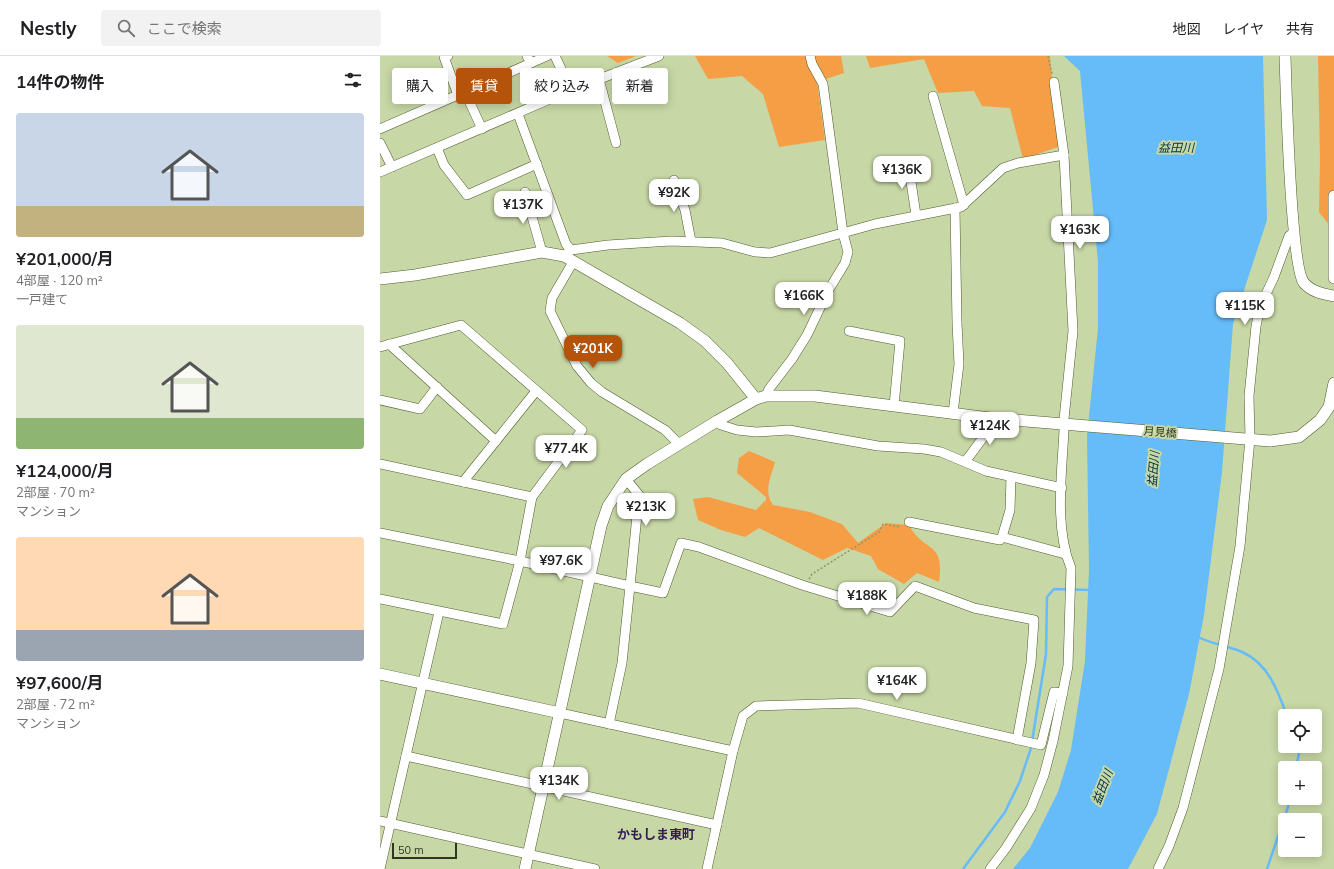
<!DOCTYPE html>
<html lang="ja">
<meta charset="utf-8">
<style>
:root{--surface:#fff;--page:#f2f2f2;--text:#202124;--muted:#757577;--line:#e0e0e0;--accent:#b45309}
body{margin:0;font-family:Mulish,"Noto Sans JP",sans-serif;background:var(--page);color:var(--text);height:100vh;display:flex;flex-direction:column;font-size:15px;white-space:nowrap}
*{box-sizing:border-box;margin:0}
p{font-size:13px;color:var(--muted)}
.icon{flex:none;width:22px;height:22px;fill:none;stroke:currentColor;stroke-width:2;stroke-linecap:round;stroke-linejoin:round}
.map{position:relative;flex:1;overflow:hidden}
.details{display:flex;flex-direction:column;background:var(--surface);width:380px}
.details>*{flex:none}
.top-card{position:absolute;left:12px;top:12px;width:380px;height:36px;display:flex;gap:8px}
.tools{position:absolute;left:898px;top:653px;display:grid;gap:8px}
.tools a{display:grid;place-items:center;width:44px;height:44px;border-radius:4px;background:var(--surface);box-shadow:0 2px 10px #0003;font-size:20px}
.scale{position:absolute;left:12px;bottom:10px;width:65px;box-sizing:border-box;padding-left:4px;border:2px solid #303622;border-top:0;font-size:11px;line-height:14px;white-space:nowrap;color:#303622;-webkit-text-stroke:3px #c7d7a5;paint-order:stroke}
.price{position:absolute;translate:-50% -34px;padding:0 9px;border-radius:8px;background:#fff;color:#222;font-size:13px;line-height:26px;filter:drop-shadow(0 1px 2px #0008)}
.price::after{content:'';position:absolute;left:50%;top:24px;width:12px;height:9px;margin-left:-6px;background:inherit;clip-path:polygon(0 0,100% 0,50% 100%)}
.price.selected{background:var(--accent);color:#fff}
ul{padding:0;list-style:none}
li{display:grid;align-content:center;gap:8px;height:212px;padding:0 16px}
li span{display:grid;place-items:center;height:124px;border-radius:4px;color:#555}
li>.icon{margin-inline-start:auto}
span .icon{width:72px;height:72px;fill:#fffc;stroke-width:1}
li b{font-size:17px}
h2{display:flex;justify-content:space-between;align-items:center;height:48px;padding:0 16px;font-size:17px}
.chip{padding:0 14px;border-radius:4px;background:var(--surface);box-shadow:0 2px 10px #0003;font-size:14px;line-height:36px}
.chip.selected{background:var(--accent);color:#fff}
header{display:flex;align-items:center;gap:24px;box-sizing:border-box;height:56px;padding:0 20px;background:var(--surface);border-bottom:1px solid var(--line)}
header strong{font-size:19px}
nav{display:flex;gap:22px;margin-inline-start:auto;font-size:14px}
.search{width:280px;height:36px;background:var(--page);display:flex;align-items:center;gap:10px;box-sizing:border-box;padding:0 14px;border-radius:4px;color:var(--muted);font-size:15px}
main{display:flex;flex:1;min-height:0}
.map>svg:first-child{display:block}
.green{fill:#f69e46}
.water{fill:#66bbf9}
.lines{fill:none;stroke-linecap:round;stroke-linejoin:round}
.stream{stroke:#66bbf9;stroke-width:2.5}
.minor-casing{stroke:#4f5c2e;stroke-width:10}
.tertiary-casing{stroke:#4f5c2e;stroke-width:12}
.path{stroke:#8a9670;stroke-width:1.5;stroke-dasharray:2 2;stroke-linecap:butt}
.minor{stroke:#fff;stroke-width:9}
.tertiary{stroke:#fff;stroke-width:11}
.labels{text-anchor:middle;dominant-baseline:central;stroke-width:4;stroke-linejoin:round;paint-order:stroke}
.street-label{font-size:11px;fill:#303622;stroke:#c7d7a5}
.water-label{font-size:12px;font-style:italic;fill:#002f4d;stroke:#c7d7a5}
.quarter-label{font-size:13px;font-weight:bold;fill:#361c55;stroke:#c7d7a5}
</style>
<header>
<strong>Nestly</strong>
<div class="search"><svg class="icon" aria-label="search" viewBox="0 0 24 24"><circle cx="10" cy="10" r="6"/><path d="M15 15l6 6"/></svg>ここで検索</div>
<nav><a>地図</a><a>レイヤ</a><a>共有</a></nav>
</header>
<main>
<section class="details">
<h2>14件の物件<svg class="icon" aria-label="filters" viewBox="0 0 24 24"><path d="M4 7h16M4 17h16"/><circle cx="9" cy="7" r="2"/><circle cx="15" cy="17" r="2"/></svg></h2>
<ul>
<li><span style="background:linear-gradient(#c9d6e8 75%,#c2b280 0)"><svg class="icon" aria-label="home" viewBox="0 0 24 24"><path d="M3 11l9-7 9 7M6 9v11h12V9"/></svg></span><div><b>¥201,000/月</b><p>4部屋 · 120 m²</p><p>一戸建て</p></div></li>
<li><span style="background:linear-gradient(#dfe7d0 75%,#8fb573 0)"><svg class="icon" aria-label="home" viewBox="0 0 24 24"><path d="M3 11l9-7 9 7M6 9v11h12V9"/></svg></span><div><b>¥124,000/月</b><p>2部屋 · 70 m²</p><p>マンション</p></div></li>
<li><span style="background:linear-gradient(#ffd9b3 75%,#9aa5b1 0)"><svg class="icon" aria-label="home" viewBox="0 0 24 24"><path d="M3 11l9-7 9 7M6 9v11h12V9"/></svg></span><div><b>¥97,600/月</b><p>2部屋 · 72 m²</p><p>マンション</p></div></li>
</ul>
</section>
<div class="map">
<svg width="954" height="813" viewBox="0 0 954 813">
<rect width="100%" height="100%" fill="#c7d7a5"/>
<g class="green">
<polygon points="227,0 256,0 238,7"/>
<polygon points="315,0 461,0 464,17 437,26 445,84 399,91 383,38 362,20 328,23"/>
<polygon points="486,0 670,0 678,91 643,103 630,52 602,50 594,35 558,37 544,3 490,12"/>
<polygon points="938,0 954,0 954,175 939,156 940,104"/>
<path d="M369,395L395,406C391,421 383,435 393,449L430,456L462,468L478,487L506,467L529,469C544,498 565,483 559,526L537,517L524,528L498,513L491,500L467,492L443,504L379,472L365,481L341,474L318,464L313,443L328,441L376,454L386,444V441L357,417L359,402Z"/>
</g>
<polygon class="water" points="684,0 883,0 887,164 853,268 842,416 824,559 809,638 777,758 748,813 633,813 650,792 678,736 691,694 705,605 709,514 707,380 718,272 718,206 700,15"/>
<g class="lines">
<g class="stream">
<path d="M818,581C832,588 848,590 862,596C888,607 898,635 907,660"/>
<polyline points="916,712 919,697 917,690"/>
<polyline points="583,813 625,756 640,725 651,692 666,598 667,541 674,533 711,534"/>
<polyline points="887,813 911,742"/>
</g>
<g class="minor-casing">
<g id="minor">
<polyline points="68,0 64,1 78,39"/>
<polyline points="147,0 151,7 167,0"/>
<polyline points="175,0 191,34"/>
<polyline points="219,23 236,87"/>
<polyline points="674,26 684,99 693,275 684,363"/>
<polyline points="85,36 102,73"/>
<polyline points="553,40 584,149"/>
<polyline points="138,58 186,188 191,194"/>
<polyline points="0,73 151,7"/>
<polyline points="0,87 12,111"/>
<polyline points="57,92 64,109 87,139 157,108"/>
<polyline points="528,106 536,159"/>
<polyline points="0,116 191,34 279,0"/>
<polyline points="294,124 305,154 311,185"/>
<polyline points="145,136 162,196"/>
<polyline points="184,200 191,194 228,189 291,185 342,187 375,196 390,197 495,168 581,151 623,112 638,107 684,99"/>
<polyline points="193,206 172,242 170,255 197,310 211,327 222,336 285,374 299,388"/>
<polyline points="469,275 520,285 514,350"/>
<polyline points="9,288 116,385"/>
<polyline points="0,291 81,269 202,374 152,441 140,505 123,568 0,543"/>
<polyline points="386,340 389,333 412,303 427,279 448,235 465,207 468,196 463,177 443,28 432,8 430,0"/>
<polyline points="0,344 40,353 57,331"/>
<polyline points="573,357 579,308 577,267 575,152"/>
<polyline points="337,365 341,369 357,374 376,376 409,374 498,390 544,393 561,396 606,415 682,432"/>
<polyline points="585,406 605,379 610,362"/>
<polyline points="0,408 152,441"/>
<polyline points="631,421 630,454 622,481 685,498"/>
<polyline points="246,423 259,439 250,530 283,537 301,487 319,491 422,529 510,556 535,530 594,552 654,564 651,607 637,684"/>
<polyline points="83,426 156,335"/>
<polyline points="529,466 620,484 622,481"/>
<polyline points="0,477 140,505 250,530 242,607 229,668"/>
<polyline points="180,657 353,695 327,813"/>
<polyline points="353,695 363,660 376,650 478,647 661,689 674,636 683,637"/>
<polyline points="26,700 337,769"/>
<polyline points="0,765 215,813"/>
<polyline points="0,813 59,556"/>
<path d="M610,813L626,792L651,752L664,719L673,685L688,610L691,512C674,472 682,417 684,374"/>
<polyline points="778,813 789,790 803,752 839,613 860,490 870,383 869,340 876,270 880,251 894,221 909,180 914,176"/>
</g>
</g>
<g class="tertiary-casing">
<g id="tertiary">
<path d="M905,0C906,32 911,212 924,227C932,236 943,238 954,240"/>
<polyline points="954,140 954,222"/>
<polyline points="0,223 35,219 162,196 184,200 300,267 325,285 347,307 376,343"/>
<polyline points="0,618 180,657"/>
<polyline points="145,813 221,470 228,450 246,423 267,408 337,365 376,343 386,340 435,340 610,362 890,385 919,381 940,364 949,351 954,327"/>
</g>
</g>
<g class="path">
<polyline points="668,0 672,18"/>
<polyline points="429,523 432,518 499,476 503,468 521,471"/>
</g>
<use href="#minor" class="minor"/>
<use href="#tertiary" class="tertiary"/>
</g>
<g class="labels">
<g class="street-label">
<text transform="translate(780 376) rotate(5)">月見橋</text>
</g>
<g class="water-label">
<text x="796" y="91">益田川</text>
<text transform="translate(773 413) rotate(-85)">益田川</text>
<text transform="translate(722 731) rotate(-68)">益田川</text>
</g>
<g class="quarter-label">
<text x="276" y="778">かもしま東町</text>
</g>
</g>
</svg>
<div class="tools">
<a><svg class="icon" aria-label="locate" viewBox="0 0 24 24"><circle cx="12" cy="12" r="6"/><path d="M12 2v4M12 18v4M2 12h4M18 12h4"/></svg></a>
<a>+</a>
<a>−</a>
</div>
<div class="scale">50 m</div>
<b class="price" style="left:522px;top:134px">¥136K</b>
<b class="price" style="left:294px;top:157px">¥92K</b>
<b class="price" style="left:143px;top:169px">¥137K</b>
<b class="price" style="left:700px;top:194px">¥163K</b>
<b class="price" style="left:424px;top:260px">¥166K</b>
<b class="price" style="left:865px;top:270px">¥115K</b>
<b class="price selected" style="left:213px;top:313px">¥201K</b>
<b class="price" style="left:610px;top:390px">¥124K</b>
<b class="price" style="left:186px;top:413px">¥77.4K</b>
<b class="price" style="left:266px;top:471px">¥213K</b>
<b class="price" style="left:181px;top:525px">¥97.6K</b>
<b class="price" style="left:487px;top:560px">¥188K</b>
<b class="price" style="left:517px;top:645px">¥164K</b>
<b class="price" style="left:179px;top:745px">¥134K</b>
<div class="top-card">
<a class="chip">購入</a>
<a class="chip selected">賃貸</a>
<a class="chip">絞り込み</a>
<a class="chip">新着</a>
</div>
</div>
</main>
